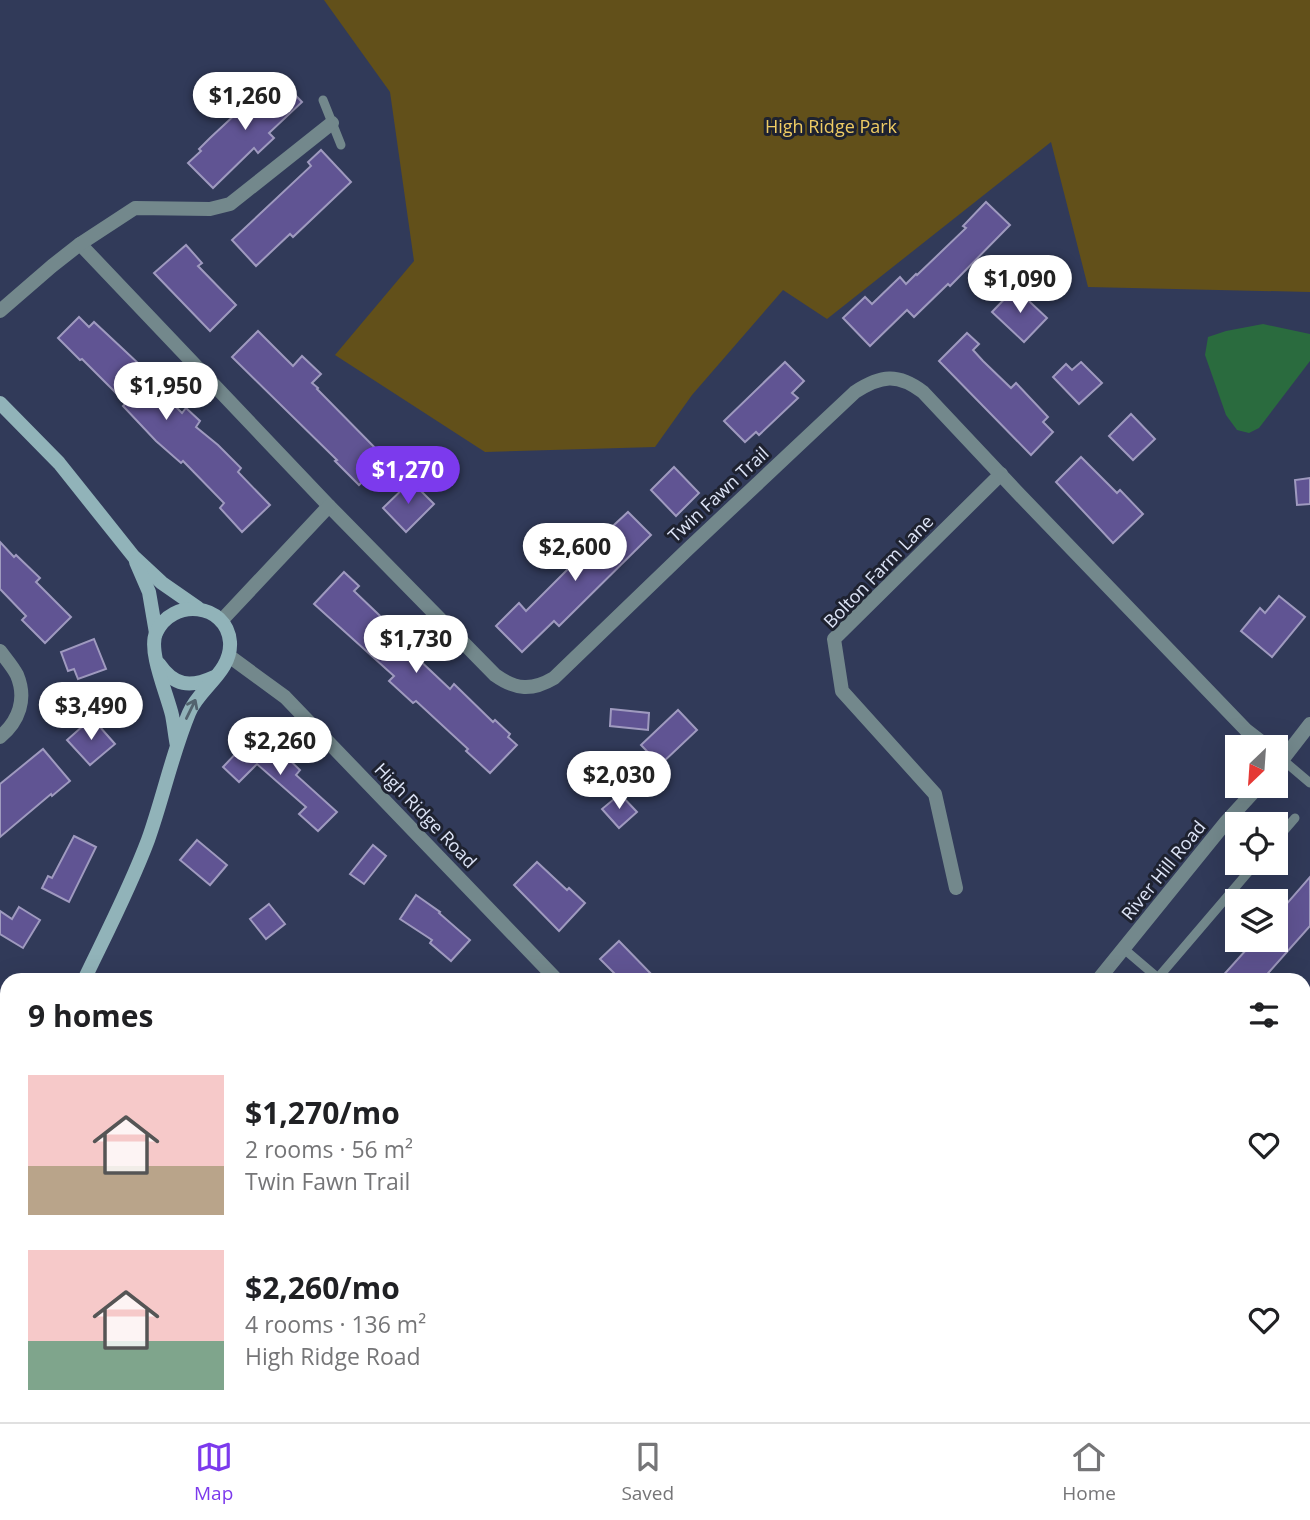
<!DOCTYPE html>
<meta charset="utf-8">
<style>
:root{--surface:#fff;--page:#f2f2f2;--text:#202124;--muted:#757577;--line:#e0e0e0;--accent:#7c3aed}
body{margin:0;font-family:"Open Sans",sans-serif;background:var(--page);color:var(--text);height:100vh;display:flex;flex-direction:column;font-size:26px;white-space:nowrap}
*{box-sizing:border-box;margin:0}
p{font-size:23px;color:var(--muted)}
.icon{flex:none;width:38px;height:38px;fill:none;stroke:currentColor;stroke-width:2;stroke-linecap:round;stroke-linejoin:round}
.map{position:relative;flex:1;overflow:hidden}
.sheet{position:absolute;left:0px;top:973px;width:1311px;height:450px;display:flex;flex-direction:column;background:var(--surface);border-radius:21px 21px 0 0;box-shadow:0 7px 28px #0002}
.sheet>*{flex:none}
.needle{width:46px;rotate:205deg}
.fabs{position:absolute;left:1225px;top:735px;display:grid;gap:14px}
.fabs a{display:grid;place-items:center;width:63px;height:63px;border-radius:0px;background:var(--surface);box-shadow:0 7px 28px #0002;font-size:35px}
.price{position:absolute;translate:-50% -60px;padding:0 16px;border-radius:24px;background:#fff;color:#222;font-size:23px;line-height:46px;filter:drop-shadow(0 2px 4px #0008)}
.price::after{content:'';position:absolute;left:50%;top:42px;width:21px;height:16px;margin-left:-10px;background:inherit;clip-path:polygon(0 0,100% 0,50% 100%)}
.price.current{background:var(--accent);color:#fff}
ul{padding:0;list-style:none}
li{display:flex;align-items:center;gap:21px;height:175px;padding:0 28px}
li span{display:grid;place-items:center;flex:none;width:196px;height:140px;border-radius:0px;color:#555}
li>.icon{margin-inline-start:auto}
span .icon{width:84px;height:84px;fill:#fffc;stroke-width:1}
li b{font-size:30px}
h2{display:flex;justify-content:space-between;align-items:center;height:84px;padding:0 28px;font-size:30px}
.menu{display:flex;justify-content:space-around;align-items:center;height:98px;border-top:2px solid var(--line);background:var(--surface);font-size:19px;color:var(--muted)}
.menu a{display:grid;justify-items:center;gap:4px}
.menu .current{color:var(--accent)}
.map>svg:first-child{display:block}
.green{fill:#62501a}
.water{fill:#2a6b3e}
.building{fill:#605493;stroke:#9f9abf;stroke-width:2}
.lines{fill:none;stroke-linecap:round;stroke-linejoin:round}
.lane{stroke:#73888c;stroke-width:9}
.street{stroke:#73888c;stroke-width:14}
.secondary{stroke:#91b3b9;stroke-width:14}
.highway{stroke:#bdf1fc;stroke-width:21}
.oneway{stroke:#52636e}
.labels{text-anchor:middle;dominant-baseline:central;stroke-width:6;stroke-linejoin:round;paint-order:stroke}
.park-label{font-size:18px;fill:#efcc64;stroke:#1e2230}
.street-label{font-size:18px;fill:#dde4f7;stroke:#1e2230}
</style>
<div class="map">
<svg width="1310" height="1422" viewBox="0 0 1310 1422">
<rect width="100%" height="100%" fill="#313a59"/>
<polygon class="green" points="324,0 1310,0 1310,292 1088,287 1051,142 827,319 783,290 692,395 655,447 485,452 335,355 414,261 390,92"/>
<polygon class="water" points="1263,324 1310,334 1310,361 1259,428 1249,433 1237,430 1226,415 1205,355 1208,337 1226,331"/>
<g class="building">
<polygon points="279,78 302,102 269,133 274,138 258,153 254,148 213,188 188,163 201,151 199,149 210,138 268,84 270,86"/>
<polygon points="321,150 351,182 293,237 290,234 256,266 232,240 311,166 308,162"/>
<polygon points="986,202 1010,225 950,286 948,284 914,317 907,310 870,346 843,318 865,297 872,304 900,277 906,284 916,274 917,275 966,228 963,226"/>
<polygon points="186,245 202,263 198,266 236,305 210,331 154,273"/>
<polygon points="1015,288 1047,318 1024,342 992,312"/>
<polygon points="79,317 89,327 94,322 139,364 136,367 182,413 186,408 200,421 196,427 218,445 241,468 238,472 270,505 242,532 220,508 224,503 183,461 181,463 156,441 123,406 126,403 82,359 80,360 58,338"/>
<polygon points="258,331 293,366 302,356 321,374 312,383 318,388 317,389 386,459 359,485 335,461 337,460 232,357"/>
<polygon points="967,333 979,344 973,350 983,361 1011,388 1016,383 1048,417 1043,422 1053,432 1031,455 939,361"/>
<polygon points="785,362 804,381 792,393 798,398 759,435 756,432 745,442 724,421"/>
<polygon points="1081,362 1102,383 1079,404 1053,377 1066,364 1072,370"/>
<polygon points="1131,414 1155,439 1133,460 1109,436"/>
<polygon points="1081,457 1117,493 1120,490 1143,514 1113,543 1056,482"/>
<polygon points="674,467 699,493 676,516 651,490"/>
<polygon points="1310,478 1310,504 1297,505 1295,480"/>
<polygon points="411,481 434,504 406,532 383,508"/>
<polygon points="628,512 651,535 559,626 554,621 522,652 496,626 519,603 526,611 569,568 566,565 583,548 586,551"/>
<polygon points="0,542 14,557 16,555 40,578 36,582 71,617 45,643 22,620 26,616 0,589"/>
<polygon points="344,572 359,586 354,591 399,634 395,637 450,689 454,684 493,722 495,720 510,734 508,737 517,745 490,773 466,751 468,749 416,701 413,703 389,681 394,676 314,604"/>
<polygon points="1279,596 1305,617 1272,657 1241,631 1260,608 1265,613"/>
<polygon points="94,639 106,669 78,679 74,669 68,671 61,652"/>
<polygon points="611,709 649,713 648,730 610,726"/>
<polygon points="678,710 697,730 660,765 641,745"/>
<polygon points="92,718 115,744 90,765 67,740"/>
<polygon points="258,730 300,770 296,775 337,812 318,831 299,814 306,807 257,764 239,782 223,767"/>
<polygon points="43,749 70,781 52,796 51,794 0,837 0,784"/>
<polygon points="620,794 637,812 619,828 602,809"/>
<polygon points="74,836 96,847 69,902 42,888 48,876 52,878"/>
<polygon points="197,840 227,865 210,885 180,860"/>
<polygon points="373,845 386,856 364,884 350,874"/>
<polygon points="537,862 567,890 569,888 585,903 559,931 514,885"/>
<polygon points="1310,877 1310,926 1262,980 1219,980 1255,940 1276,940 1276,916"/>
<polygon points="416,895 440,912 439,913 470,940 451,961 430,943 432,940 400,919"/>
<polygon points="269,904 285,924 266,939 250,919"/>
<polygon points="19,907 40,920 23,948 0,934 0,911 12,919"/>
<polygon points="619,941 657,980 621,980 600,959"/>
</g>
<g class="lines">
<g class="lane">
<polyline points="323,100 341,145"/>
<polyline points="1283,760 1310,783"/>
<polyline points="1226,822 1237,832"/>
<polyline points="1276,840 1295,818"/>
<polyline points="1124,949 1158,978"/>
<polyline points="1156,980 1256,863"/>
<polyline points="0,1000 7,1005"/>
</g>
<g class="street">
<path d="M80,244L329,506L495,675C516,690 532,691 554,678L688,549L855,392C881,375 898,373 923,392L1017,492L1246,730L1268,747"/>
<polyline points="0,311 52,266 80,244 135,208 210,209 230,204 332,123"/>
<polyline points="221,621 329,506"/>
<path d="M0,651C6,659 13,667 17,675C27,699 19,721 0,737"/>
<polyline points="229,656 285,697 557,980"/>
<polyline points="1276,768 1310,724"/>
<polyline points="956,888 935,794 842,691 834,639 1001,474"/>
<polyline points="1098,980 1226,822 1259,786"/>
<polyline points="516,1422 522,1416"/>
</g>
<g class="secondary">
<polyline points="0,403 59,463 134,557 162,583 198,608"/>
<polyline points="136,562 149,592 156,633"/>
<path d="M159,664C174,686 190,688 214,677"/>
<path d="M84,980C106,934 130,888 148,840C163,798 172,754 189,713C199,688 232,672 230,642C227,603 172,597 156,633C148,651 167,694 172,715C174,725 175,736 177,746"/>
<polyline points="0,1159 7,1144"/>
<polyline points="0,1253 7,1258"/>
<polyline points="218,1416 227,1422"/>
</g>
<g class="highway">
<polyline points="1304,1185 1310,1181"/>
<polyline points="1304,1358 1310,1354"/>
<polyline points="902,1422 911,1416"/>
<polyline points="1207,1422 1216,1416"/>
</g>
</g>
<defs><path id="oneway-shaft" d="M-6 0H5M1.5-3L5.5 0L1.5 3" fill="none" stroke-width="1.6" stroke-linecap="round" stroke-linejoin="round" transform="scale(1.75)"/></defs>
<use class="oneway" href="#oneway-shaft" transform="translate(191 709) rotate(-64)"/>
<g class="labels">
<g class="park-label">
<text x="831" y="126">High Ridge Park</text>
</g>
<g class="street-label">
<text transform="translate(718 494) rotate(-43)">Twin Fawn Trail</text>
<text transform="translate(878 571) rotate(-46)">Bolton Farm Lane</text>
<text transform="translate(426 815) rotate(46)">High Ridge Road</text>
<text transform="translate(1163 870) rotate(-51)">River Hill Road</text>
</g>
</g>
</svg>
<div class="fabs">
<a><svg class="needle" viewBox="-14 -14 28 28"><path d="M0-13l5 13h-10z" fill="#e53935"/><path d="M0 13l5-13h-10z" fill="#757577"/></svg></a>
<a><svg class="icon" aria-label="locate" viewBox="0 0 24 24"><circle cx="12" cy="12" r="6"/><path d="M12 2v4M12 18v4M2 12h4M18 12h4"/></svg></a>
<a><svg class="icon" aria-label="layers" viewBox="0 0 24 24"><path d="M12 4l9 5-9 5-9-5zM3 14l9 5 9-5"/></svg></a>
</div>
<b class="price" style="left:245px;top:132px">$1,260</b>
<b class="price" style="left:1020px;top:315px">$1,090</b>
<b class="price" style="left:166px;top:422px">$1,950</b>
<b class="price current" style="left:408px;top:506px">$1,270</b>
<b class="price" style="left:575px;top:583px">$2,600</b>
<b class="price" style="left:416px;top:675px">$1,730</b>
<b class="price" style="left:91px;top:742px">$3,490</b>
<b class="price" style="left:280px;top:777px">$2,260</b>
<b class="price" style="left:619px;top:811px">$2,030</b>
<section class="sheet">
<h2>9 homes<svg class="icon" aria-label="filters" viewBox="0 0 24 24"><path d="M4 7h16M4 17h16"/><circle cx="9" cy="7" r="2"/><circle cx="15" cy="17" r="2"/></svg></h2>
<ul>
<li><span style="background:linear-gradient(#f6c9c9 65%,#b9a48a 0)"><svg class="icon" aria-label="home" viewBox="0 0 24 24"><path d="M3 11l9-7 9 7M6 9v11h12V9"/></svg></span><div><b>$1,270/mo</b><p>2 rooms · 56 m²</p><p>Twin Fawn Trail</p></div><svg class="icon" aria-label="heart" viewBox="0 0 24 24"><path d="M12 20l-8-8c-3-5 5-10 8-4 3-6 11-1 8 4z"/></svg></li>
<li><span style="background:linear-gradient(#f6c9c9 65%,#7fa58c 0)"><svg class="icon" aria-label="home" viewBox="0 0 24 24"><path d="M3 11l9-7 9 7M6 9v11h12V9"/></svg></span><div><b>$2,260/mo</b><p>4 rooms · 136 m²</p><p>High Ridge Road</p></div><svg class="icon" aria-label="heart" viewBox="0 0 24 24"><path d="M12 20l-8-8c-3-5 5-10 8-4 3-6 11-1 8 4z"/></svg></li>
</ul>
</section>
</div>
<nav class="menu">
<a class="current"><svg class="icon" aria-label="map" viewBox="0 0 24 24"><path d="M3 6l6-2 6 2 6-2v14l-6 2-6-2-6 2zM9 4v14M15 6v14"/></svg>Map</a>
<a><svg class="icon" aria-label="saved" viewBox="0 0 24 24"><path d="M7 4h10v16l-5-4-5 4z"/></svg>Saved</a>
<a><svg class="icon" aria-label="home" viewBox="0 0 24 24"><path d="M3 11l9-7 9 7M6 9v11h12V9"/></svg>Home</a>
</nav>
